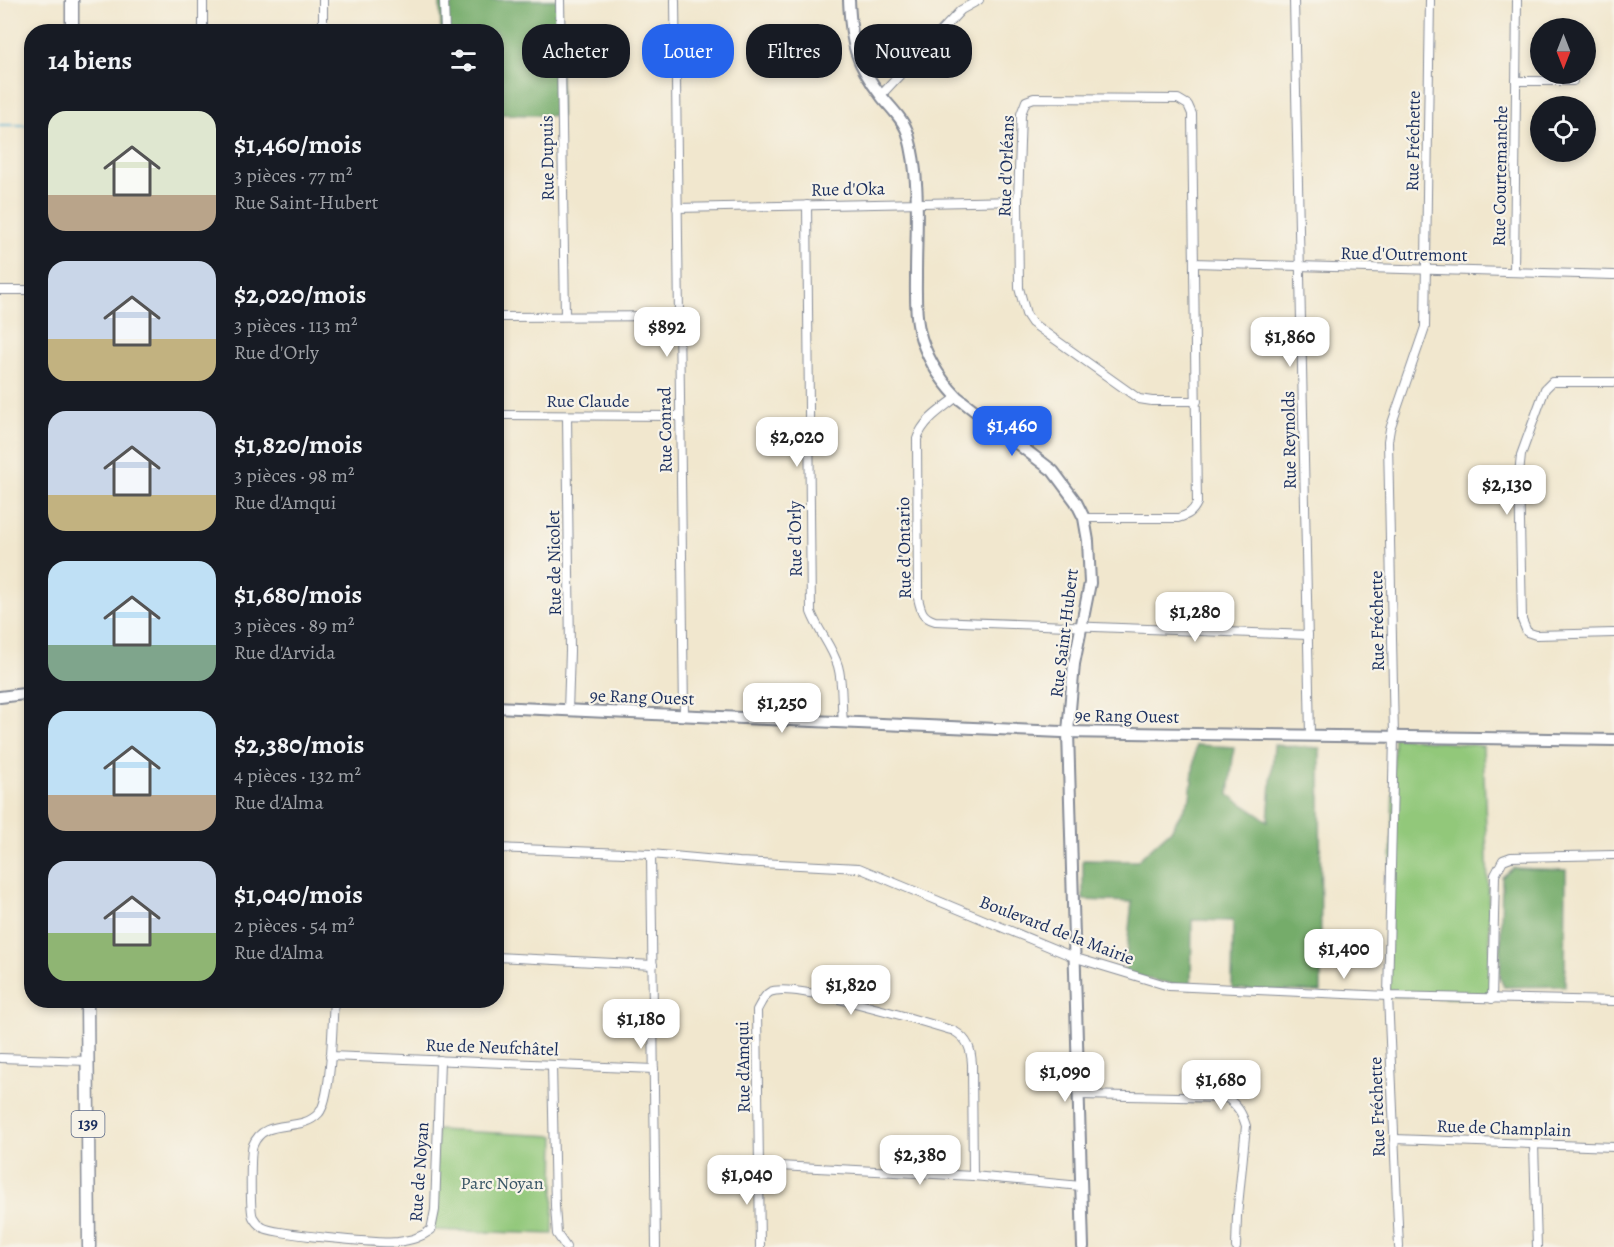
<!DOCTYPE html>
<html lang="fr">
<meta charset="utf-8">
<style>
:root{--surface:#171b24;--page:#242831;--text:#f1f3f6;--muted:#9ea1a6;--accent:#2563eb}
body{margin:0;font-family:Alegreya,serif;background:var(--page);color:var(--text);height:100vh;display:flex;flex-direction:column;font-size:22px;white-space:nowrap}
*{box-sizing:border-box;margin:0}
p{font-size:20px;color:var(--muted)}
.icon{flex:none;width:33px;height:33px;fill:none;stroke:currentColor;stroke-width:2;stroke-linecap:round;stroke-linejoin:round}
.map{position:relative;flex:1;overflow:hidden}
.sheet{position:absolute;left:24px;top:24px;width:480px;height:984px;display:flex;flex-direction:column;background:var(--surface);border-radius:24px;box-shadow:0 3px 9px #0003}
.sheet>*{flex:none}
.hud{position:absolute;left:522px;top:24px;width:570px;height:54px;display:flex;gap:12px}
.needle{width:39px;rotate:180deg}
.fabs{position:absolute;left:1530px;top:18px;display:grid;gap:12px}
.fabs a{display:grid;place-items:center;width:66px;height:66px;border-radius:50%;background:var(--surface);box-shadow:0 3px 9px #0003;font-size:30px}
.price{position:absolute;translate:-50% -51px;padding:0 14px;border-radius:12px;background:#fff;color:#222;font-size:20px;line-height:39px;filter:drop-shadow(0 2px 3px #0008)}
.price::after{content:'';position:absolute;left:50%;top:36px;width:18px;height:14px;margin-left:-9px;background:inherit;clip-path:polygon(0 0,100% 0,50% 100%)}
.price.selected{background:var(--accent);color:#fff}
ul{padding:0;list-style:none}
li{display:flex;align-items:center;gap:18px;height:150px;padding:0 24px}
li span{display:grid;place-items:center;flex:none;width:168px;height:120px;border-radius:18px;color:#555}
li>.icon{margin-inline-start:auto}
span .icon{width:72px;height:72px;fill:#fffc;stroke-width:1}
li b{font-size:26px}
h2{display:flex;justify-content:space-between;align-items:center;height:72px;padding:0 24px;font-size:26px}
.chip{padding:0 21px;border-radius:24px;background:var(--surface);box-shadow:0 3px 9px #0003;font-size:21px;line-height:54px}
.chip.selected{background:var(--accent);color:#fff}
.map>svg:first-child{display:block}
.green{fill:#92c87a;stroke:#567c6c;stroke-width:1.5}
.forest{fill:#75ac6a;stroke:#486e64;stroke-width:1.5}
.lines{fill:none;stroke-linecap:round;stroke-linejoin:round}
.stream{stroke:#52b2d1;stroke-width:2}
.street-casing{stroke:#868b96;stroke-width:10}
.secondary-casing{stroke:#868b96;stroke-width:14}
.primary-casing{stroke:#868b96;stroke-width:15}
.street{stroke:#fff;stroke-width:8}
.secondary{stroke:#fff;stroke-width:10}
.primary{stroke:#fff;stroke-width:12}
.labels{text-anchor:middle;dominant-baseline:central;stroke-width:4.5;stroke-linejoin:round;paint-order:stroke}
.shield{fill:#f7f3e8;stroke:#5d6a87;stroke-width:1.5}
.shield-label{font-size:16px;font-weight:bold;fill:#1b2f5e}
.street-label{font-size:18px;fill:#1b2f5e;stroke:#f7f3e8}
.park-label{font-size:18px;fill:#395565;stroke:#f7f3e8}
</style>
<div class="map">
<svg width="1614" height="1247" viewBox="0 0 1614 1247">
<rect width="100%" height="100%" fill="#f7f3e8"/>
<filter id="ink" filterUnits="userSpaceOnUse"><feTurbulence type="fractalNoise" baseFrequency=".0167" numOctaves="2"/><feDisplacementMap in="SourceGraphic" scale="12" xChannelSelector="R" yChannelSelector="G"/><feConvolveMatrix kernelMatrix="1 2 1 2 8 2 1 2 1" color-interpolation-filters="sRGB"/></filter>
<filter id="wash" filterUnits="userSpaceOnUse"><feTurbulence type="fractalNoise" baseFrequency=".008" numOctaves="4" result="noise"/><feDisplacementMap in="SourceGraphic" scale="24" xChannelSelector="R" yChannelSelector="G"/><feGaussianBlur stdDeviation="1.35" result="paint"/><feColorMatrix in="noise" values="0 0 0 0 0 0 0 0 0 0 0 0 0 0 0 0 0 1.4 0 .05"/><feComposite in="paint" operator="in"/></filter>
<g filter="url(#wash)">
<rect width="100%" height="100%" fill="#f1e7ce"/>
<g class="green">
<polygon points="1394,737 1483,746 1492,999 1388,996"/>
<polygon points="437,1130 555,1136 553,1234 432,1230"/>
</g>
<g class="forest">
<polygon points="440,0 560,0 561,116 497,114 496,32 441,31"/>
<polygon points="1196,745 1234,747 1229,795 1268,821 1274,745 1320,748 1321,992 1232,989 1233,921 1192,920 1191,988 1124,974 1132,902 1083,900 1083,860 1137,861 1171,830 1190,798"/>
<polygon points="1513,868 1566,870 1565,986 1504,987 1500,978 1502,877"/>
</g>
<g class="lines">
<polyline class="stream" points="0,125 32,125"/>
</g>
</g>
<g filter="url(#ink)">
<g class="lines">
<g class="street-casing">
<g id="street">
<polyline points="203,0 203,32"/>
<polyline points="323,0 323,32"/>
<polyline points="444,0 445,32"/>
<polyline points="560,0 565,316"/>
<polyline points="675,0 684,715"/>
<polyline points="1294,0 1310,735"/>
<polyline points="1516,81 1573,81"/>
<polyline points="881,95 961,10 979,0"/>
<path d="M807,205L811,612C818,631 832,646 838,666C843,683 841,704 843,722"/>
<polyline points="677,208 1018,201"/>
<polyline points="1194,263 1614,275"/>
<polyline points="1514,272 1517,0"/>
<polyline points="0,290 32,290"/>
<polyline points="496,317 679,316"/>
<polyline points="1614,382 1552,382 1545,389 1521,455 1519,474 1522,620 1527,632 1536,635 1614,633"/>
<path d="M957,397C942,409 923,420 917,439L918,598C921,611 922,617 935,621L1308,635"/>
<polyline points="496,415 680,416"/>
<polyline points="567,416 570,651 568,711"/>
<path d="M1084,518H1178C1188,515 1193,512 1197,503L1192,114L1188,105L1178,99L1034,98L1026,101L1021,114L1018,201L1019,288L1026,314L1032,323L1139,399L1152,401H1197"/>
<polyline points="496,848 651,854 739,862 859,868 1076,958 1169,986 1388,996 1614,1001"/>
<polyline points="651,854 656,1247"/>
<polyline points="496,957 653,965"/>
<polyline points="1492,999 1495,875 1503,860 1511,857 1614,855"/>
<path d="M334,1000C332,1024 332,1097 319,1113C300,1134 265,1116 253,1145C250,1152 250,1211 253,1217C255,1221 259,1225 262,1227C271,1234 382,1244 398,1242C411,1240 420,1238 431,1230L435,1210L440,1060"/>
<polyline points="330,1056 654,1069"/>
<polyline points="0,1058 88,1061"/>
<polyline points="552,1065 555,1206 557,1234 566,1247"/>
<path d="M1079,1095L1227,1098C1238,1106 1242,1113 1246,1126L1237,1216L1236,1247"/>
<polyline points="1394,1139 1614,1147"/>
<polyline points="1534,1144 1537,1247"/>
<polyline points="759,1165 973,1176 1081,1186"/>
<path d="M760,1247L757,1010C760,1005 764,995 770,992C793,981 924,1022 954,1031C968,1039 971,1049 972,1064L973,1176"/>
<polyline points="1399,1247 1388,996 1394,737 1388,441 1390,429 1425,327 1430,0"/>
</g>
</g>
<g class="secondary-casing">
<g id="secondary">
<path d="M849,0C851,43 855,62 882,97C891,108 904,120 908,134C921,179 916,229 916,275C916,293 915,312 919,330C925,355 939,378 957,397L1053,471L1076,502L1084,518L1088,541L1090,583L1074,664L1068,732L1083,1247"/>
<polyline points="0,697 32,693"/>
<polyline points="496,707 1062,732 1614,740"/>
</g>
</g>
<g class="primary-casing">
<g id="primary">
<polyline points="72,0 72,32"/>
<polyline points="87,1000 89,1247"/>
</g>
</g>
<use href="#street" class="street"/>
<use href="#secondary" class="secondary"/>
<use href="#primary" class="primary"/>
</g>
</g>
<g class="labels">
<rect class="shield" x="71.5" y="1111" width="33" height="26" rx="4.5"/>
<g class="shield-label">
<text x="88" y="1124">139</text>
</g>
<g class="street-label">
<text transform="translate(1413 141) rotate(-89)">Rue Fréchette</text>
<text transform="translate(547 158) rotate(-91)">Rue Dupuis</text>
<text transform="translate(1006 166) rotate(-88)">Rue d'Orléans</text>
<text transform="translate(1500 176) rotate(-89)">Rue Courtemanche</text>
<text transform="translate(848 189) rotate(-1)">Rue d'Oka</text>
<text transform="translate(1404 254) rotate(1)">Rue d'Outremont</text>
<text x="588" y="401">Rue Claude</text>
<text transform="translate(665 430) rotate(-91)">Rue Conrad</text>
<text transform="translate(1289 440) rotate(-91)">Rue Reynolds</text>
<text transform="translate(795 539) rotate(-91)">Rue d'Orly</text>
<text transform="translate(904 548) rotate(-91)">Rue d'Ontario</text>
<text transform="translate(554 563) rotate(-91)">Rue de Nicolet</text>
<text transform="translate(1377 621) rotate(-91)">Rue Fréchette</text>
<text transform="translate(1064 633) rotate(-83)">Rue Saint-Hubert</text>
<text transform="translate(642 697) rotate(2)">9e Rang Ouest</text>
<text transform="translate(1127 716) rotate(1)">9e Rang Ouest</text>
<text transform="translate(1057 930) rotate(21)">Boulevard de la Mairie</text>
<text transform="translate(492 1047) rotate(2)">Rue de Neufchâtel</text>
<text transform="translate(743 1067) rotate(-91)">Rue d'Amqui</text>
<text transform="translate(1377 1107) rotate(-92)">Rue Fréchette</text>
<text transform="translate(1504 1128) rotate(2)">Rue de Champlain</text>
<text transform="translate(419 1172) rotate(-86)">Rue de Noyan</text>
</g>
<g class="park-label">
<text x="502" y="1183">Parc Noyan</text>
</g>
</g>
</svg>
<div class="fabs">
<a><svg class="needle" viewBox="-14 -14 28 28"><path d="M0-13l5 13h-10z" fill="#e53935"/><path d="M0 13l5-13h-10z" fill="#9ea1a6"/></svg></a>
<a><svg class="icon" aria-label="locate" viewBox="0 0 24 24"><circle cx="12" cy="12" r="6"/><path d="M12 2v4M12 18v4M2 12h4M18 12h4"/></svg></a>
</div>
<b class="price" style="left:667px;top:358px">$892</b>
<b class="price" style="left:1290px;top:368px">$1,860</b>
<b class="price selected" style="left:1012px;top:457px">$1,460</b>
<b class="price" style="left:797px;top:468px">$2,020</b>
<b class="price" style="left:1507px;top:516px">$2,130</b>
<b class="price" style="left:1195px;top:643px">$1,280</b>
<b class="price" style="left:782px;top:734px">$1,250</b>
<b class="price" style="left:1344px;top:980px">$1,400</b>
<b class="price" style="left:851px;top:1016px">$1,820</b>
<b class="price" style="left:641px;top:1050px">$1,180</b>
<b class="price" style="left:1065px;top:1103px">$1,090</b>
<b class="price" style="left:1221px;top:1111px">$1,680</b>
<b class="price" style="left:920px;top:1186px">$2,380</b>
<b class="price" style="left:747px;top:1206px">$1,040</b>
<div class="hud">
<a class="chip">Acheter</a>
<a class="chip selected">Louer</a>
<a class="chip">Filtres</a>
<a class="chip">Nouveau</a>
</div>
<section class="sheet">
<h2>14 biens<svg class="icon" aria-label="filters" viewBox="0 0 24 24"><path d="M4 7h16M4 17h16"/><circle cx="9" cy="7" r="2"/><circle cx="15" cy="17" r="2"/></svg></h2>
<ul>
<li><span style="background:linear-gradient(#dfe7d0 70%,#b9a48a 0)"><svg class="icon" aria-label="home" viewBox="0 0 24 24"><path d="M3 11l9-7 9 7M6 9v11h12V9"/></svg></span><div><b>$1,460/mois</b><p>3 pièces · 77 m²</p><p>Rue Saint-Hubert</p></div></li>
<li><span style="background:linear-gradient(#c9d6e8 65%,#c2b280 0)"><svg class="icon" aria-label="home" viewBox="0 0 24 24"><path d="M3 11l9-7 9 7M6 9v11h12V9"/></svg></span><div><b>$2,020/mois</b><p>3 pièces · 113 m²</p><p>Rue d'Orly</p></div></li>
<li><span style="background:linear-gradient(#c9d6e8 70%,#c2b280 0)"><svg class="icon" aria-label="home" viewBox="0 0 24 24"><path d="M3 11l9-7 9 7M6 9v11h12V9"/></svg></span><div><b>$1,820/mois</b><p>3 pièces · 98 m²</p><p>Rue d'Amqui</p></div></li>
<li><span style="background:linear-gradient(#bfe0f5 70%,#7fa58c 0)"><svg class="icon" aria-label="home" viewBox="0 0 24 24"><path d="M3 11l9-7 9 7M6 9v11h12V9"/></svg></span><div><b>$1,680/mois</b><p>3 pièces · 89 m²</p><p>Rue d'Arvida</p></div></li>
<li><span style="background:linear-gradient(#bfe0f5 70%,#b9a48a 0)"><svg class="icon" aria-label="home" viewBox="0 0 24 24"><path d="M3 11l9-7 9 7M6 9v11h12V9"/></svg></span><div><b>$2,380/mois</b><p>4 pièces · 132 m²</p><p>Rue d'Alma</p></div></li>
<li><span style="background:linear-gradient(#c9d6e8 60%,#8fb573 0)"><svg class="icon" aria-label="home" viewBox="0 0 24 24"><path d="M3 11l9-7 9 7M6 9v11h12V9"/></svg></span><div><b>$1,040/mois</b><p>2 pièces · 54 m²</p><p>Rue d'Alma</p></div></li>
</ul>
</section>
</div>
